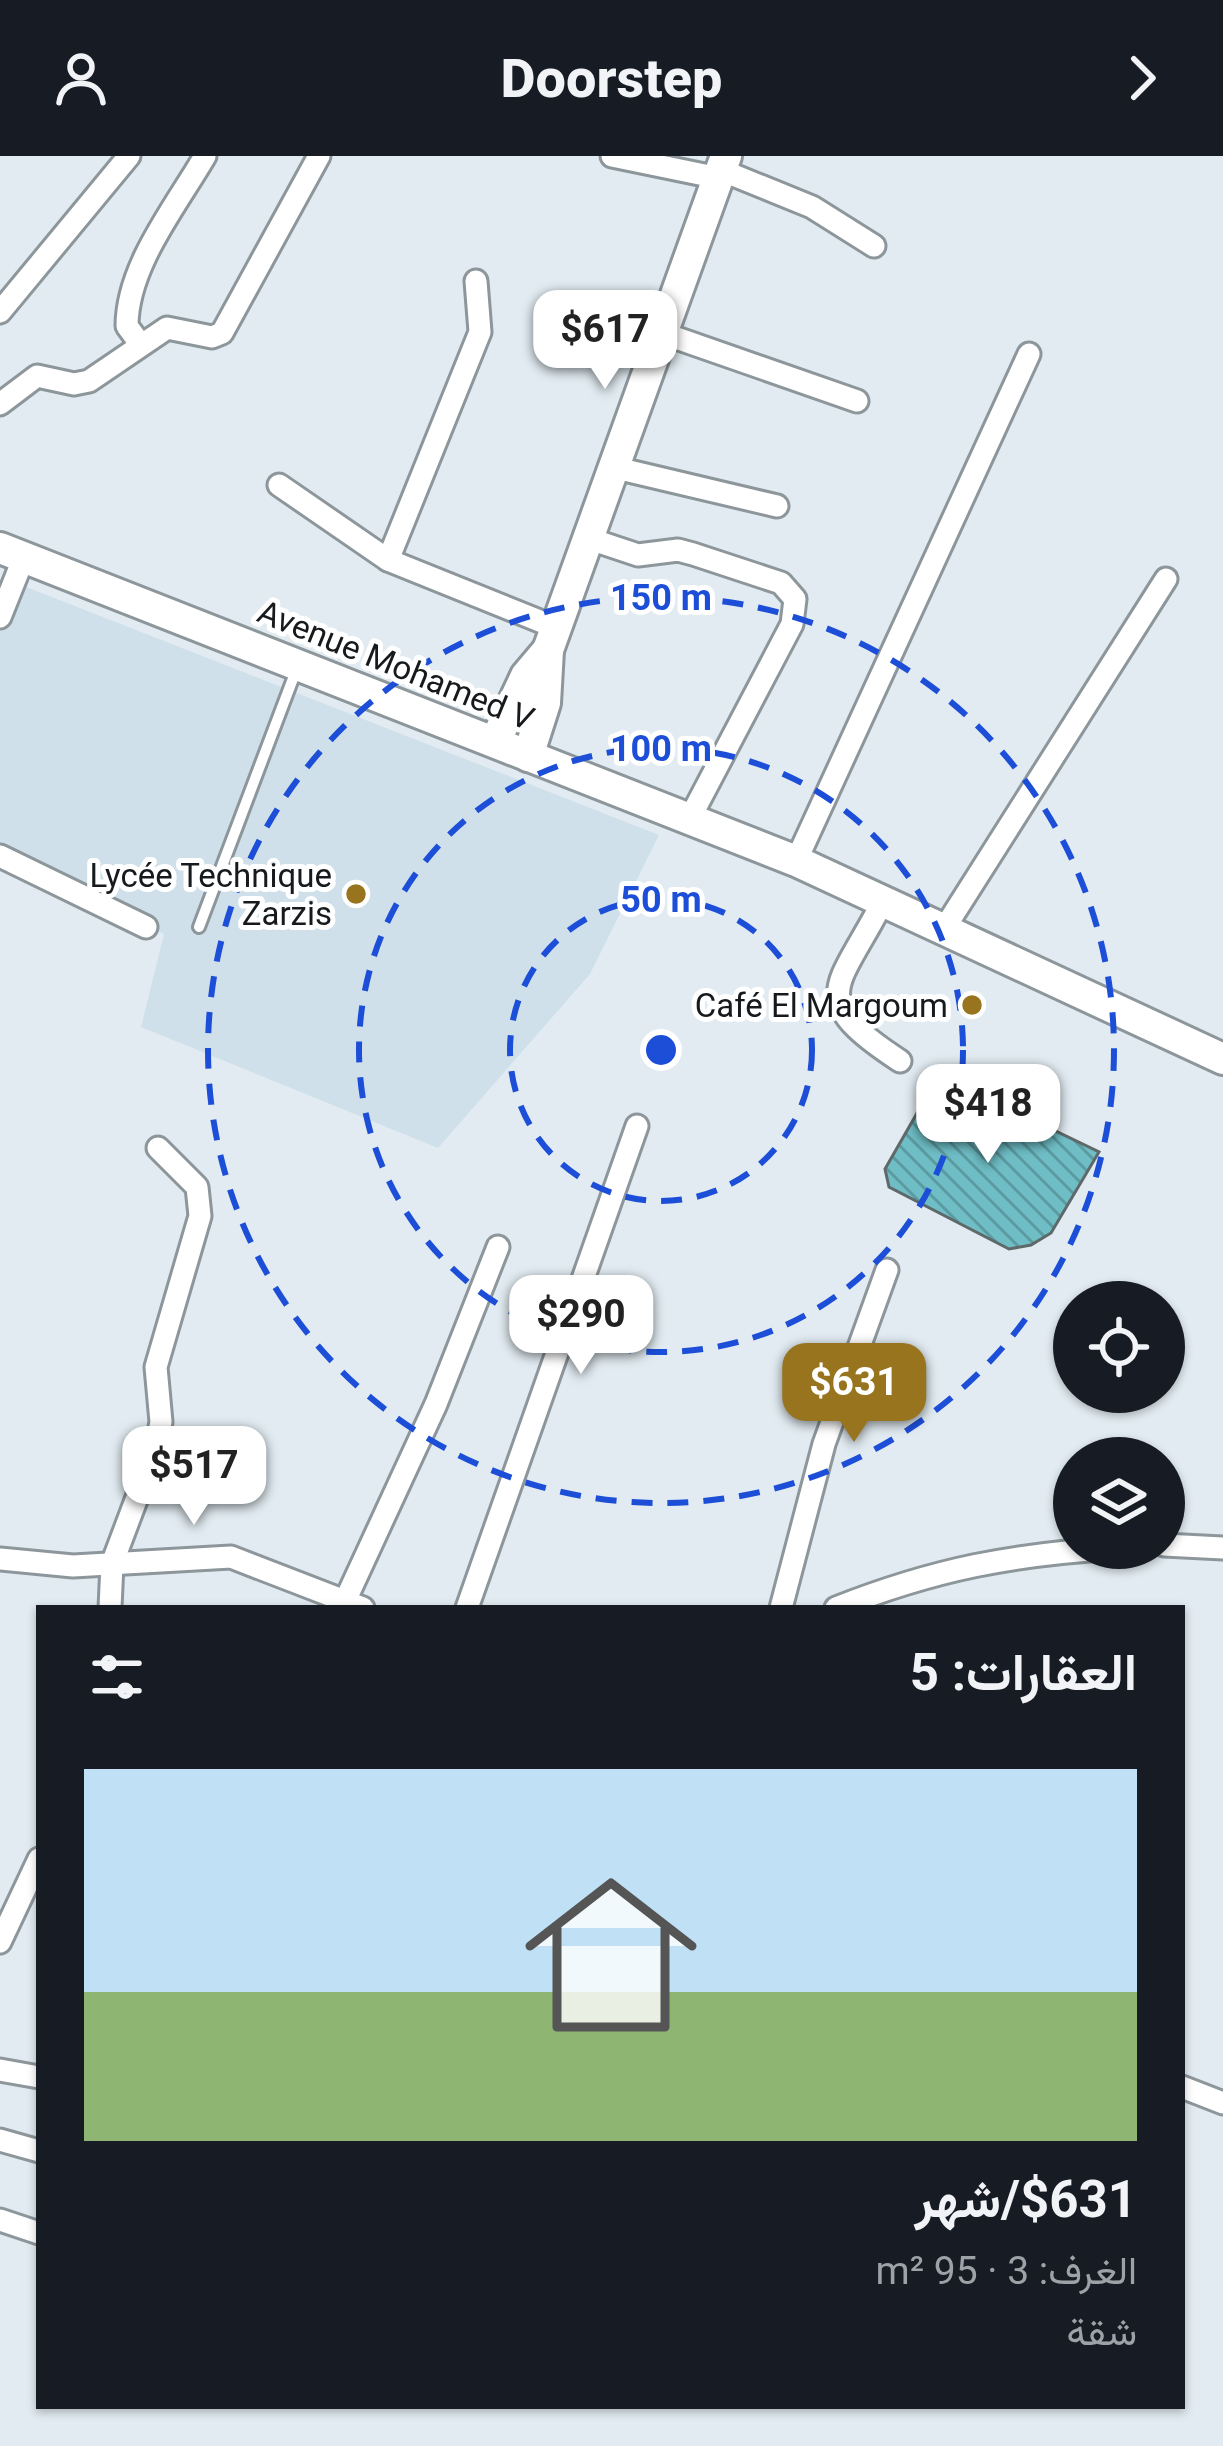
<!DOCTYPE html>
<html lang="ar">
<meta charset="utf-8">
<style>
:root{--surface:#171b24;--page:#20242c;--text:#f1f3f6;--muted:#9ea1a6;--line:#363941;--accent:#97741d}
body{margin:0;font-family:Roboto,Vazirmatn,sans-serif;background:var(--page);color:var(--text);direction:rtl;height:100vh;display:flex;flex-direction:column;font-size:45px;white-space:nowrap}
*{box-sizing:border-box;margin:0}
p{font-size:39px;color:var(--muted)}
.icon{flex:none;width:66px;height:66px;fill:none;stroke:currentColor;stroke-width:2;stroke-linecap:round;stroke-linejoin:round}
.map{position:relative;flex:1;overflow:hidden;direction:ltr}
.side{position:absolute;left:36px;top:1449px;width:1149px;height:804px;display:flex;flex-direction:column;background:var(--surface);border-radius:0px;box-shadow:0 3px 9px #0004;direction:rtl}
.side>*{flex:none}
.tools{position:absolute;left:1053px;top:1125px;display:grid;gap:24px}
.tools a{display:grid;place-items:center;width:132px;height:132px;border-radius:50%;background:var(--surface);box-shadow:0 3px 9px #0004;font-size:60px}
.price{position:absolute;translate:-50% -102px;padding:0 27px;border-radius:24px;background:#fff;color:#222;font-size:39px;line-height:78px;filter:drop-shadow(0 3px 6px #0008)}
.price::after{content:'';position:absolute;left:50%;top:72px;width:36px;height:27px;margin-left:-18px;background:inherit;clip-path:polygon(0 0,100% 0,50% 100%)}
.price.on{background:var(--accent);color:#fff}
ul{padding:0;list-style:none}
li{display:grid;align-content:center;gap:24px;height:636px;padding:0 48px}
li+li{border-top:3px solid var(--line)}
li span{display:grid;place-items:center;height:372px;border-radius:0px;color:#555}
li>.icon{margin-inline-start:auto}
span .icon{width:216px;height:216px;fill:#fffc;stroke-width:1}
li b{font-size:51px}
h2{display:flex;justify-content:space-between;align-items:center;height:144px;padding:0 48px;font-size:51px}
header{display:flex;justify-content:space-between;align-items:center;height:156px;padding:0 48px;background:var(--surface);font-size:54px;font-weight:800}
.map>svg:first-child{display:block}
.built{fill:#cfe0eb}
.building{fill:url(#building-back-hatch);stroke:#5e696a;stroke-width:3}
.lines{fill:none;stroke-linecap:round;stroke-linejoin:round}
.lane-casing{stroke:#8c969b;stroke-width:16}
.street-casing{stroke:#8c969b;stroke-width:27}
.secondary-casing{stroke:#8c969b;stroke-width:36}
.lane{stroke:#fff;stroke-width:10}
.street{stroke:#fff;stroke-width:21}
.secondary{stroke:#fff;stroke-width:30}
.ring{fill:none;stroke:#1d4ed8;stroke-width:6;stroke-dasharray:21 15}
.poi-dot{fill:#97741d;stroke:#fff;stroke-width:4.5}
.labels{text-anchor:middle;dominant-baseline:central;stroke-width:10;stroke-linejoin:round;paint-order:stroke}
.street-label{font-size:33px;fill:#161a1c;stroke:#fff}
.poi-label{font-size:33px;fill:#161a1c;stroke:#fff;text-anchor:end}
.centre{fill:#1d4ed8;stroke:#fff;stroke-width:6}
.ring-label{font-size:36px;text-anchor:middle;font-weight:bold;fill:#1d4ed8;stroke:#fff;stroke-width:10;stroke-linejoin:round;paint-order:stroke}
</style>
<header><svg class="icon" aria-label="forward" viewBox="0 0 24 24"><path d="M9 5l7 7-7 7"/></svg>Doorstep<svg class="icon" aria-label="person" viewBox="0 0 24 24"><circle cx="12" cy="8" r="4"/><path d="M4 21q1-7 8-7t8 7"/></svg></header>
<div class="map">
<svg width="1223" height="2290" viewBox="0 0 1223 2290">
<defs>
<pattern id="building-back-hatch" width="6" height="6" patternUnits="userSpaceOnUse" patternTransform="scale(3)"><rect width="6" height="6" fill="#6fbec6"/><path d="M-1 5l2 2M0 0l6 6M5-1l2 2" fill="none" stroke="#5a9aa0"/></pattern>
</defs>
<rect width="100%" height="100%" fill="#e1ebf1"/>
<polygon class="built" points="16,427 659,679 590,818 438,992 141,871 164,778 0,697 0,469"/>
<polygon class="building" points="950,924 1099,996 1051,1077 1031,1089 1009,1093 889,1031 885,1013 932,931"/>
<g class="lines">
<g class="lane-casing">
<polyline id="lane" points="199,771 297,512"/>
</g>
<g class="street-casing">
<g id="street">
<polyline points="612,0 719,22"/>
<polyline points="721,14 812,51 874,90"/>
<polyline points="0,156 129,0"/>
<polyline points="662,177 857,245"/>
<path d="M141,189L127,170C127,110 176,50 205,0"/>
<polyline points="0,248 37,220 74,228 89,225 167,172 212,181 222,177 319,0"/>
<polyline points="612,311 777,350"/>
<polyline points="279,329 388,404 557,472"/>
<polyline points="587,382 638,399 678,394 693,398 781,427 795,443 792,468 690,662"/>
<polyline points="388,404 480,176 476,125"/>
<polyline points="0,461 24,401"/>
<polyline points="0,700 146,771"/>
<polyline points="796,705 1029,198"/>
<path d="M883,745C838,833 804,842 900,905"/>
<polyline points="944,773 1166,423"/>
<polyline points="1164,1389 1223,1392"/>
<polyline points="0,1403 73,1410 231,1401 363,1452"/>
<polyline points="345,1445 436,1248 498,1091"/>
<polyline points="110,1452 112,1408 156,1291 161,1266 156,1211 200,1060 197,1031 158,992"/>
<polyline points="467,1452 637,970"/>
<polyline points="781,1452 824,1288 887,1114"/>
<path d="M836,1452C935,1413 1013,1398 1120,1392"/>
<polyline points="0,1786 39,1703"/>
<polyline points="0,1914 39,1921"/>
<polyline points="1182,1931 1223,1947"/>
<polyline points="0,1984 39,1995"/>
<polyline points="0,2064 39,2077"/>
</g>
</g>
<g class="secondary-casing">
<g id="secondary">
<polyline points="0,392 796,705 1223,903"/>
<polyline points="495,586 526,520 548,494"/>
<polyline points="528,600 545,547 548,494 726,0"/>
</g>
</g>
<use href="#lane" class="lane"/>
<use href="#street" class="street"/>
<use href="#secondary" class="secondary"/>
</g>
<g class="ring">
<circle cx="661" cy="894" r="151"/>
<circle cx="661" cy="894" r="302"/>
<circle cx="661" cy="894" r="453"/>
</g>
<g class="poi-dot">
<circle cx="356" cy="738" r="12"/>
<circle cx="972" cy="849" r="12"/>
</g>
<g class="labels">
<g class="street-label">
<text transform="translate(396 509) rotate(22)">Avenue Mohamed V</text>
</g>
<g class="poi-label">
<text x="332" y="719">Lycée Technique<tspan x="332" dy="38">Zarzis</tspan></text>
<text x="948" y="849">Café El Margoum</text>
</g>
</g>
<circle cx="661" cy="894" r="18" class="centre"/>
<g class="ring-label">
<text x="661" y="454">150 m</text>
<text x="661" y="605">100 m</text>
<text x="661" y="756">50 m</text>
</g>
</svg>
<div class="tools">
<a><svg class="icon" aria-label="locate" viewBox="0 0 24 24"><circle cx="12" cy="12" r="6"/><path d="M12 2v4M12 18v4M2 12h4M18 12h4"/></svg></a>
<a><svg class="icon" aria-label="layers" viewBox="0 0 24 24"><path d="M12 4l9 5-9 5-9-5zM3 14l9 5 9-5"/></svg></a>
</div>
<b class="price" style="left:605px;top:236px">$617</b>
<b class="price" style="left:988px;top:1010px">$418</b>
<b class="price" style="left:581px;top:1221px">$290</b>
<b class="price on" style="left:854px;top:1289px">$631</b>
<b class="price" style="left:194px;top:1372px">$517</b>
<section class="side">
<h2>العقارات: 5<svg class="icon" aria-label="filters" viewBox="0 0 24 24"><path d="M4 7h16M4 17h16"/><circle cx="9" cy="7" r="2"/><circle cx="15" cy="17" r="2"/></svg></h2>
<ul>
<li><span style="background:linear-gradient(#bfe0f5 60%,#8fb573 0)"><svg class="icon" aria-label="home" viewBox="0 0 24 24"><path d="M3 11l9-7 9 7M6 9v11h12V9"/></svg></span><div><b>$631/شهر</b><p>الغرف: 3 · 95 m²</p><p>شقة</p></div></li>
</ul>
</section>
</div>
